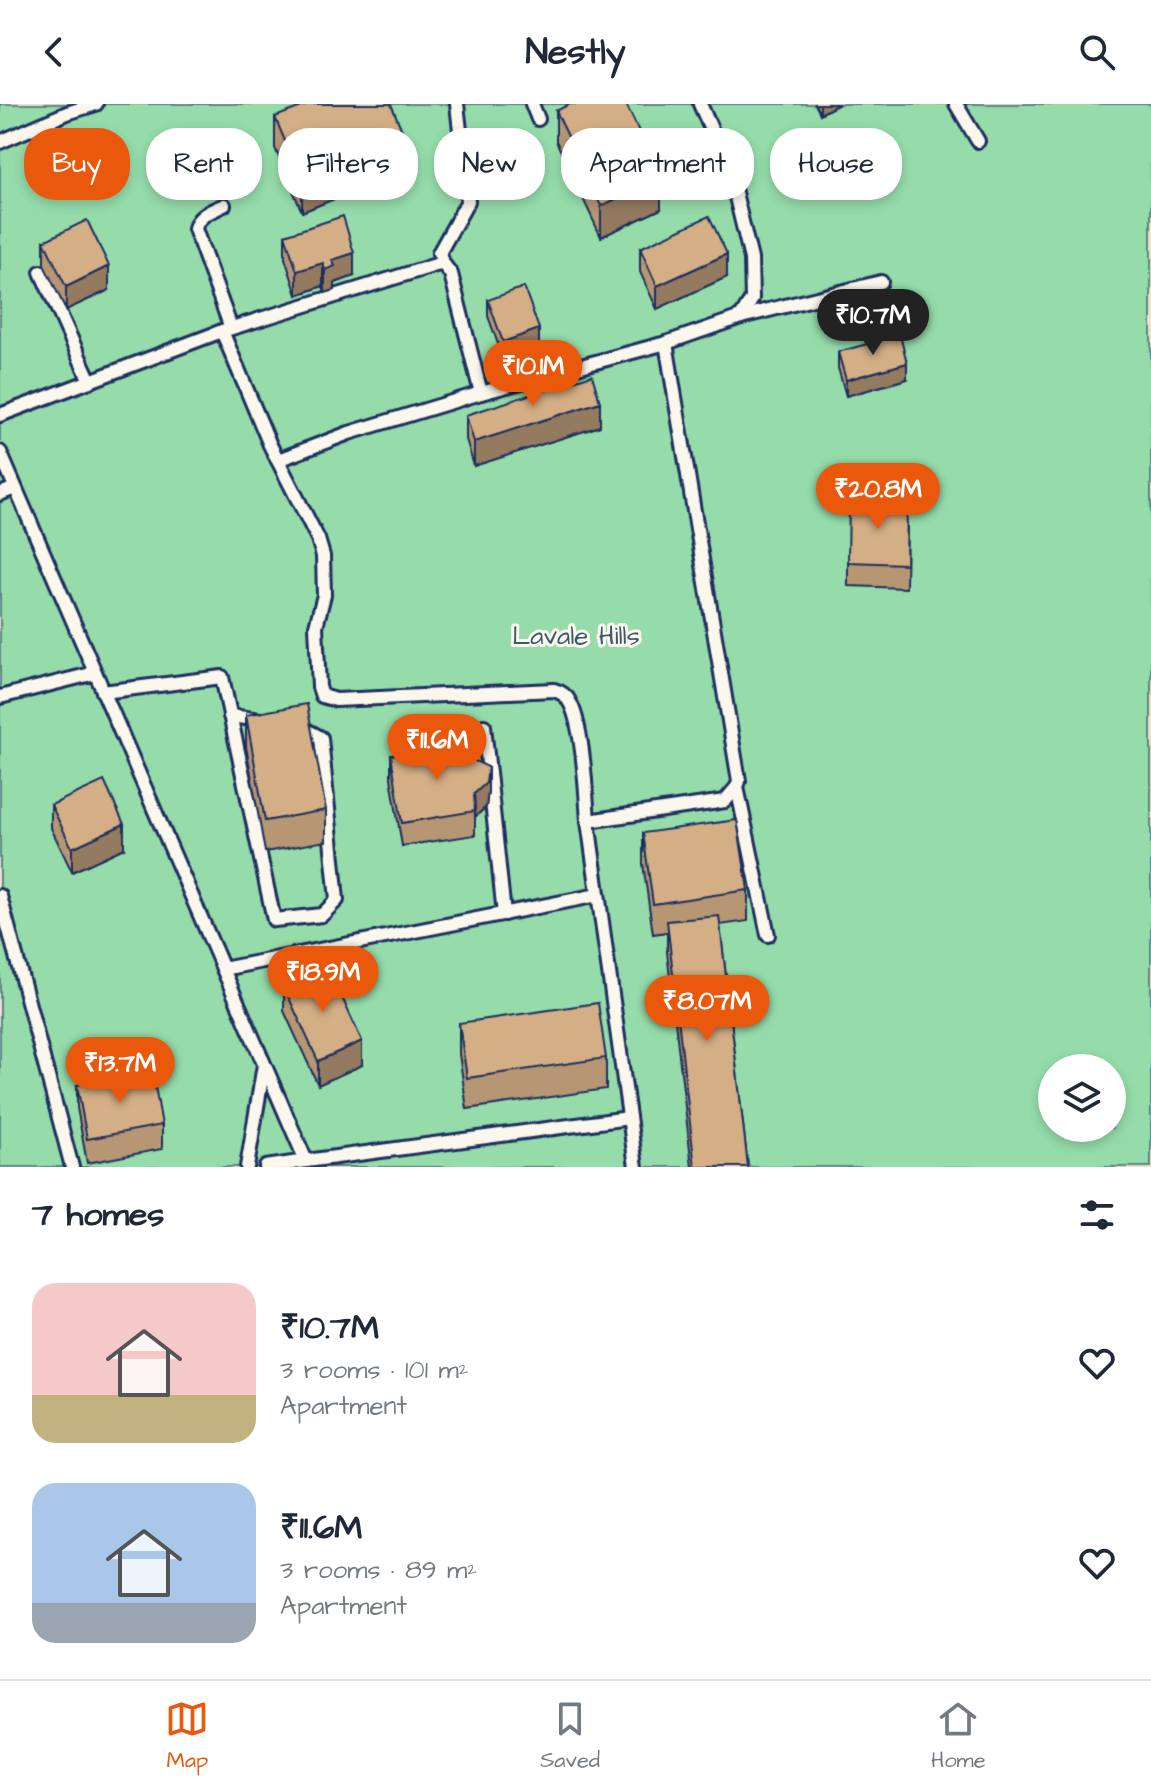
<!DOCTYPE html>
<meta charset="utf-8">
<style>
:root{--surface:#fff;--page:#f2f2f3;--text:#1f2937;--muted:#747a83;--line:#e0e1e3;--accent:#ea580c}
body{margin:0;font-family:"Architects Daughter",sans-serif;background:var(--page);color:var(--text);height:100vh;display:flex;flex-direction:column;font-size:30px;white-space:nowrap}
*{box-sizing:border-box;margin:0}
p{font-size:26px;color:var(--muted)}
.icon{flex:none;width:44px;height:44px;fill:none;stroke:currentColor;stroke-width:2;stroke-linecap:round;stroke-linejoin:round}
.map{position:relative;height:1063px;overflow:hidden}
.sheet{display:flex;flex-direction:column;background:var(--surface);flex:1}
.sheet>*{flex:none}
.guide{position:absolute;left:24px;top:24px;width:1104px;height:72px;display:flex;gap:16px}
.controls{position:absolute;left:1038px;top:950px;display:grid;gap:16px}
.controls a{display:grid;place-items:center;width:88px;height:88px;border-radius:50%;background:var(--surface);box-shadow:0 4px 12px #0003;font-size:40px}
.price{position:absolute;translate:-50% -68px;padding:0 18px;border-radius:28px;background:var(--accent);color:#fff;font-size:26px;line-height:52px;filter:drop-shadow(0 2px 4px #0008)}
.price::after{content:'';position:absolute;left:50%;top:48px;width:24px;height:18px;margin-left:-12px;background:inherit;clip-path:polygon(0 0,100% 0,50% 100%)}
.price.on{background:#222;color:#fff}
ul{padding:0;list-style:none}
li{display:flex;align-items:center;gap:24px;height:200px;padding:0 32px}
li span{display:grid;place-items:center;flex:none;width:224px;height:160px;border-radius:24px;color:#555}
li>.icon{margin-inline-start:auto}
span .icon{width:96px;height:96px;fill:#fffc;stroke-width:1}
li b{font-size:34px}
h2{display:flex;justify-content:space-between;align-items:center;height:96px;padding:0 32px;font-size:34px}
.pill{padding:0 28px;border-radius:32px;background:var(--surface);box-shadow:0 4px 12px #0003;font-size:28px;line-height:72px}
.pill.on{background:var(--accent);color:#fff}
header{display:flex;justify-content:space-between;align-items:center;height:104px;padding:0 32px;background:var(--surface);font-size:36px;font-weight:700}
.tab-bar{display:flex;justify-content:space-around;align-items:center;height:112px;border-top:2px solid var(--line);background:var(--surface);font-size:22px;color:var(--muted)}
.tab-bar a{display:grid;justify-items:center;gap:4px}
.tab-bar .on{color:var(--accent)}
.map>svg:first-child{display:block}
.green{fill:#95dcaa;stroke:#588684;stroke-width:2;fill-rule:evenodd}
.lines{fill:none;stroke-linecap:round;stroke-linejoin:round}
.lane-casing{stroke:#1b2f5e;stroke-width:18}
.lane{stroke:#fbf7ec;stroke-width:12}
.wall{fill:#b69673;stroke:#1b2f5e;stroke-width:2}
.shaded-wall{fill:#947a5e;stroke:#1b2f5e;stroke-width:2}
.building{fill:#d4af86;stroke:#1b2f5e;stroke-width:2}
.labels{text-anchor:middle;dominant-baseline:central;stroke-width:6;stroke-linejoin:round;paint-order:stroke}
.park-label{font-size:26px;fill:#3a5a71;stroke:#fbf7ec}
</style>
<header><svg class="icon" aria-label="back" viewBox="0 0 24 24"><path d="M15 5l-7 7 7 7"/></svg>Nestly<svg class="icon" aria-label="search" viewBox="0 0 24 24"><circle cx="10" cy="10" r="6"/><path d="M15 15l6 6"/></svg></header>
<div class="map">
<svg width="1151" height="1063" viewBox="0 0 1151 1063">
<rect width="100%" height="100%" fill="#efe1cd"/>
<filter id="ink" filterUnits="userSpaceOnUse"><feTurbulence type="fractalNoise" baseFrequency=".0125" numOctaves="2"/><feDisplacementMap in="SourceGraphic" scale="16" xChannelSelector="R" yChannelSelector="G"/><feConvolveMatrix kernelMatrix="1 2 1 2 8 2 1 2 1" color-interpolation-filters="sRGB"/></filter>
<g filter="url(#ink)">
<path class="green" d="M0,0H1151V1063H0ZM1052,964H1112V1024H1052Z"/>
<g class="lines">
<g class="lane-casing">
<g id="lane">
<polyline points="532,0 538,15"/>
<polyline points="956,0 978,37"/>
<polyline points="0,38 67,9 96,0"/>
<path d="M224,101C212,107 197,111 195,125L231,224"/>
<polyline points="444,161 439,149 468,97 457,0"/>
<polyline points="41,168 90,277"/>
<polyline points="741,213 881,178"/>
<path d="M222,227L270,341L318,435L323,452L324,491L316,522L319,583L322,592L336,596L554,586C561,588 566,591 569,597C583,619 586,690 588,717"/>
<polyline points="666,239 741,213 752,195 751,155 730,68 700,0"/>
<polyline points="0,311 222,227 439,160 444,161 451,170 481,289 666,239 739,677 737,683 725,697 588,717 636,1063"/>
<polyline points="0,348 306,1057 266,1063"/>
<polyline points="278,356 349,329 481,289"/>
<polyline points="0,390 15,384"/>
<polyline points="103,588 222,573 274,816 322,811 337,796 321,634 299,622"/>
<polyline points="0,593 95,569"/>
<polyline points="230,612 261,616"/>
<polyline points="484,622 504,810"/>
<polyline points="737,683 768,831"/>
<polyline points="0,792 72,1063"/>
<polyline points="223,865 598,791"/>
<polyline points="306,1057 629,1014"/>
<polyline points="247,1063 264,961"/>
</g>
</g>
<use href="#lane" class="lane"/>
</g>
<g class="wall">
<polygon points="815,0 839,0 820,10"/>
<polygon points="556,7 661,105 601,133 556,37"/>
<polygon points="275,13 406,66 302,108 275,44"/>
<polygon points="285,131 354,172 335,179 335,186 325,189 323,182 297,191 285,154"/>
<polygon points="44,137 109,186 66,206 44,161"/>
<polygon points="640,144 727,173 657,205 640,168"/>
<polygon points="488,196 539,241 503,254 488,212"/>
<polygon points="838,248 907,275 846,292 838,264"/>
<polygon points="466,311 600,322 474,362 466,335"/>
<polygon points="907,420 906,484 848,482 848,458"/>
<polygon points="246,611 326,706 326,737 265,748 246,642"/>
<polygon points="391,651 488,687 486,703 475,713 475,731 402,742 391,674"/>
<polygon points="51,701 124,744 72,768 51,724"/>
<polygon points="643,729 748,786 748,817 720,821 748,1063 692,1063 667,848 667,828 653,830 643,760"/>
<polygon points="284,883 362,961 318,981 284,907"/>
<polygon points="459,919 606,954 606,985 467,1005 459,950"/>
<polygon points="77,981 162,1021 162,1045 87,1059 77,1004"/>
</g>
<g class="shaded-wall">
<polygon points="820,0 839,0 820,10"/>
<polygon points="406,36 406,66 302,108 302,78"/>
<polygon points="661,74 661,105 601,133 601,102"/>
<polygon points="354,149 354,172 335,179 335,186 325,189 325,166 332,156"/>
<polygon points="727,150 727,173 657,205 657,182"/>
<polygon points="323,159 323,182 297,191 297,167"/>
<polygon points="109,162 109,186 66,206 66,183"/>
<polygon points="539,225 539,241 503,254 503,238"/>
<polygon points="907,259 907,275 846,292 846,276"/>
<polygon points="600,298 600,322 474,362 474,338"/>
<polygon points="488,663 488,687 486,703 475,713 474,690"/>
<polygon points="124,720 124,744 72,768 72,744"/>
<polygon points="362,937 362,961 318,981 318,957"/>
</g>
<g class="building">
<polygon points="309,0 391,0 406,36 302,78 275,13"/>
<polygon points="570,0 626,0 661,74 601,102 556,7"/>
<polygon points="343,112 354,149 332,156 335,162 325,166 323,159 297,167 285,131"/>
<polygon points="709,112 727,150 657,182 640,144"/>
<polygon points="87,116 109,162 66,183 44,137"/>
<polygon points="524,183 539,225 503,238 488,196"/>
<polygon points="900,231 907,259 846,276 838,248"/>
<polygon points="592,271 600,298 474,338 466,311"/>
<polygon points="849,395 907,396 906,460 848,458"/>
<polygon points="307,600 326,706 265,717 246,611"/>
<polygon points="463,639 475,657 488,663 486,679 474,690 475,707 402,719 391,651"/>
<polygon points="104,677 124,720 72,744 51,701"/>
<polygon points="737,716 748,786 653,800 643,729"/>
<polygon points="719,812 748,1063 695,1063 667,817"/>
<polygon points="328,863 362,937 318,957 284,883"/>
<polygon points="598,899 606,954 467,974 459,919"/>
<polygon points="152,966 162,1021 87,1035 77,981"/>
</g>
</g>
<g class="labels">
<g class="park-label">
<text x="576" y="532">Lavale Hills</text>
</g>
</g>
</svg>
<div class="controls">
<a><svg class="icon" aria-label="layers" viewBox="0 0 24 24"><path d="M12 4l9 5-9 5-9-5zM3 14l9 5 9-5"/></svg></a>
</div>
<b class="price on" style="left:873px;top:253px">₹10.7M</b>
<b class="price" style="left:533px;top:304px">₹10.1M</b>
<b class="price" style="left:878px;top:427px">₹20.8M</b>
<b class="price" style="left:437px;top:678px">₹11.6M</b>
<b class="price" style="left:323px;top:910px">₹18.9M</b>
<b class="price" style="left:707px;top:939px">₹8.07M</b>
<b class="price" style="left:120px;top:1001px">₹13.7M</b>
<div class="guide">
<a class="pill on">Buy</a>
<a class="pill">Rent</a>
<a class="pill">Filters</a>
<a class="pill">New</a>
<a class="pill">Apartment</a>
<a class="pill">House</a>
</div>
</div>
<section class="sheet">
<h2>7 homes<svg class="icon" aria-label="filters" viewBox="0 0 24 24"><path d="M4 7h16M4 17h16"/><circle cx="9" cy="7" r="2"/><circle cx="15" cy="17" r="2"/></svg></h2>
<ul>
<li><span style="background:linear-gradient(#f6c9c9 70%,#c2b280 0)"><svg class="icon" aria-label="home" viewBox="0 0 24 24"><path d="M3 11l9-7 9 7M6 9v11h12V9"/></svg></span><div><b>₹10.7M</b><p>3 rooms · 101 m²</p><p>Apartment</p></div><svg class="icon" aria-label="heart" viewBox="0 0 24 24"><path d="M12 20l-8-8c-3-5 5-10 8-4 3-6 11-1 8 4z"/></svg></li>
<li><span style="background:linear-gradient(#a9c7e8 75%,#9aa5b1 0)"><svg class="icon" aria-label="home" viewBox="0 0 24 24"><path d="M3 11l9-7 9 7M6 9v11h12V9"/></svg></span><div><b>₹11.6M</b><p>3 rooms · 89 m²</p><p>Apartment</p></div><svg class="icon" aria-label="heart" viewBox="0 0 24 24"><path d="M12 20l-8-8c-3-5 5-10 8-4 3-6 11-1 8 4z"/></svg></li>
</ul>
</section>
<nav class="tab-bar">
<a class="on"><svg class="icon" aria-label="map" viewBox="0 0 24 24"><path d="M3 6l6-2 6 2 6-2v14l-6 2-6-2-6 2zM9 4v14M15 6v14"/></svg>Map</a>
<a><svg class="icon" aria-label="saved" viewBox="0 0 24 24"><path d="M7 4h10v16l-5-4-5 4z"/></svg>Saved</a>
<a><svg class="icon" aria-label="home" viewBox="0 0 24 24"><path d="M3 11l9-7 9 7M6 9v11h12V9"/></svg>Home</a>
</nav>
